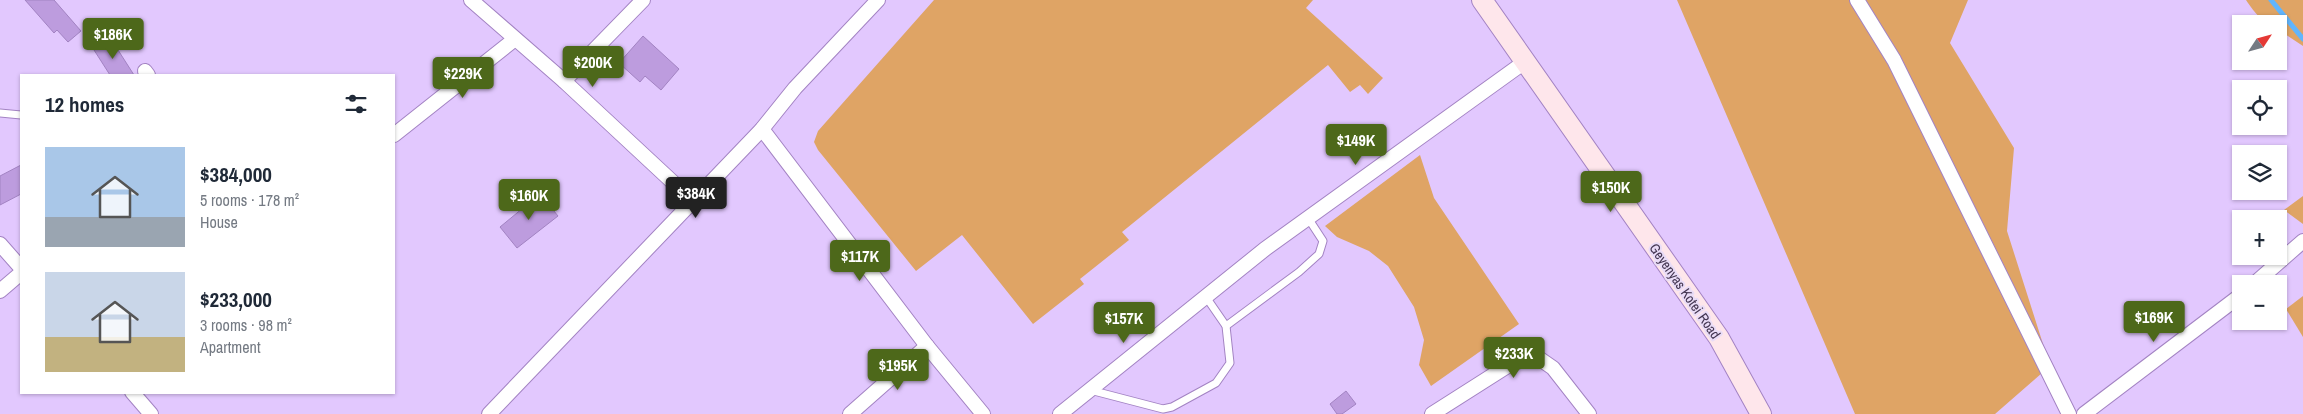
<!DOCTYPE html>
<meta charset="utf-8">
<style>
:root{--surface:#fff;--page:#f6f6f7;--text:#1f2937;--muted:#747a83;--accent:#4d681a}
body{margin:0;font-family:"Archivo Narrow",sans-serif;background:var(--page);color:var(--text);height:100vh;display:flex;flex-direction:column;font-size:19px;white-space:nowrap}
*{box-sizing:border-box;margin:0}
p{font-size:16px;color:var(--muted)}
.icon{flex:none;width:28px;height:28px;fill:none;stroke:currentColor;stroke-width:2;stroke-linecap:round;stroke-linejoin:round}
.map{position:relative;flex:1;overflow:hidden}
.details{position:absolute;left:20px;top:74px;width:375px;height:320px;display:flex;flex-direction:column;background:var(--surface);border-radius:0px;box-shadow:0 1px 4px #0004}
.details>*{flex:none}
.needle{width:32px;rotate:54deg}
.tools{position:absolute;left:2232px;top:15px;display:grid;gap:10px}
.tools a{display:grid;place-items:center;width:55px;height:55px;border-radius:0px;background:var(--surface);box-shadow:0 1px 4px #0004;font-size:25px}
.price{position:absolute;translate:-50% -42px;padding:0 11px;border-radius:5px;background:var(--accent);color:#fff;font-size:16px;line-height:32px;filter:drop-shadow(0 1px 2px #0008)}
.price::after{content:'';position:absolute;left:50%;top:30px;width:15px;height:11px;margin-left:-8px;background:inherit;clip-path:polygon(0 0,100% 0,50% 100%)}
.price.current{background:#222;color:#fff}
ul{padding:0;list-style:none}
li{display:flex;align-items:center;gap:15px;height:125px;padding:0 25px}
li span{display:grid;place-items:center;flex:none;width:140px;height:100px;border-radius:0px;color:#555}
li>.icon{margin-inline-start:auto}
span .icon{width:60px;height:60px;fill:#fffc;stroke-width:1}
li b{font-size:21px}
h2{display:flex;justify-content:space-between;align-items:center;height:60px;padding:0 25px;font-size:21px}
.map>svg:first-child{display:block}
.green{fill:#dfa465}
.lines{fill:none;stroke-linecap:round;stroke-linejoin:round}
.stream{stroke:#61b5fd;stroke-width:5}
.building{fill:#bd9cde;stroke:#a283c2}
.lane-casing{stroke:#a383c3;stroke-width:9}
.street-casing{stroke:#a383c3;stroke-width:16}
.secondary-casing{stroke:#a383c3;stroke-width:22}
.lane{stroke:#fff;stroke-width:7}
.street{stroke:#fff;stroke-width:14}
.secondary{stroke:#fee6eb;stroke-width:20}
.labels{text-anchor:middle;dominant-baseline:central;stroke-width:4;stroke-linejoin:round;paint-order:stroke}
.street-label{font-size:14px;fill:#433551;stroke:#e9dcf7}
</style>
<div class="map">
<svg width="2303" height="414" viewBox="0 0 2303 414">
<rect width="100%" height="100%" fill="#e2c8fe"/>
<g class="green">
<polygon points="934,0 1313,0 1306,8 1383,78 1368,94 1360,85 1350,92 1328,65 1122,232 1129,240 1080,279 1084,284 1033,324 962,235 916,271 818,150 814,142 818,131"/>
<polygon points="1677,0 1968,0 1950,43 2014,148 2007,231 2050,366 1995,414 1855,414"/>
<path d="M2246,0H2303V46L2279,30V24C2262,24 2255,13 2246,0Z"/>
<polygon points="1420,155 1434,198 1519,324 1431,386 1419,365 1424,340 1414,307 1388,266 1369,251 1337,237 1325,226"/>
<polygon points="2303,196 2303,224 2284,210"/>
<polygon points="2303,296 2303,337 2286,309"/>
</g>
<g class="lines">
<polyline class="stream" points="2271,0 2303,39"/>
</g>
<g class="building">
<polygon points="25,0 54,0 81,31 68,42 57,30 54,33"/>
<polygon points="643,36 679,69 661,90 645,76 640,82 619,63"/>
<polygon points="111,39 134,75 110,75 94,50"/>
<polygon points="21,165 21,194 0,205 0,176"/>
<polygon points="540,194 558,216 517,248 500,227"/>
<polygon points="1346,391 1356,404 1342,414 1337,414 1330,404"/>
</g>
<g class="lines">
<g class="lane-casing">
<g id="lane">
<polyline points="0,113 21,115"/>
<polyline points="1226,326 1299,272 1319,254 1323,241 1308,218"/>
<polyline points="1090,390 1163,409 1172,407 1216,383 1230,363 1226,326 1206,297"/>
</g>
</g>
<g class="street-casing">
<g id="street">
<polyline points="471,0 564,81 693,201"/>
<polyline points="1857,0 1894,60 2069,414"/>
<polyline points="145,71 148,75"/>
<polyline points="564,81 643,0"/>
<polyline points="762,129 927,346 983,414"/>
<polyline points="394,135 515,39"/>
<polyline points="0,244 21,268"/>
<polyline points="2254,284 2303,241"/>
<polyline points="0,291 21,273"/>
<polyline points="132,392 151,414"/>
<polyline points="489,414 762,129 795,88 878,0"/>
<polyline points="850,414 927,346"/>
<polyline points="1060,414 1265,249 1526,61"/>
<polyline points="1432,414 1509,365 1530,357 1540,359 1553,368 1589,414"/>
<polyline points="2084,414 2241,295"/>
</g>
</g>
<g class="secondary-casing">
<polyline id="secondary" points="1482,0 1719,338 1761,414"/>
</g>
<use href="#lane" class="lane"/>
<use href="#street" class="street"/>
<use href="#secondary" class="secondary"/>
</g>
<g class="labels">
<g class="street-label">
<text transform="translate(1685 291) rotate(55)">Geyenyas Kotei Road</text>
</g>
</g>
</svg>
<div class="tools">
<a><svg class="needle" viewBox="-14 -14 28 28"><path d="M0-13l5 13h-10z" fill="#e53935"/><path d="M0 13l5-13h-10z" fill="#747a83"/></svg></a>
<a><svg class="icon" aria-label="locate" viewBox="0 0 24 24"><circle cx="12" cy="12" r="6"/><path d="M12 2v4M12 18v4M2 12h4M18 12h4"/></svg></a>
<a><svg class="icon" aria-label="layers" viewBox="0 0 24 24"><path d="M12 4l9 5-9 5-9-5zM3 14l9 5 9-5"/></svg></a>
<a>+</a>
<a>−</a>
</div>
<b class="price" style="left:113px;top:60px">$186K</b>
<b class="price" style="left:593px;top:88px">$200K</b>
<b class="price" style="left:463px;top:99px">$229K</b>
<b class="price" style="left:1356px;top:166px">$149K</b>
<b class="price" style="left:1611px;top:213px">$150K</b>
<b class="price current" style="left:696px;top:219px">$384K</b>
<b class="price" style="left:529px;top:221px">$160K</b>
<b class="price" style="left:860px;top:282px">$117K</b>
<b class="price" style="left:2154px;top:343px">$169K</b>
<b class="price" style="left:1124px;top:344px">$157K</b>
<b class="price" style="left:1514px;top:379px">$233K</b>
<b class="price" style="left:898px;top:391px">$195K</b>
<section class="details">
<h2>12 homes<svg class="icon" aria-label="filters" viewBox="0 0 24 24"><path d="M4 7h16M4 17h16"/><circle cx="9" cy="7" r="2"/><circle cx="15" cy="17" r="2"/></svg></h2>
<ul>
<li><span style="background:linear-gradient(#a9c7e8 70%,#9aa5b1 0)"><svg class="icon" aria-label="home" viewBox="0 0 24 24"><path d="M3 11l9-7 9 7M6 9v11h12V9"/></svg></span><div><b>$384,000</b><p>5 rooms · 178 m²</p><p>House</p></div></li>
<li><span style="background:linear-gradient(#c9d6e8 65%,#c2b280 0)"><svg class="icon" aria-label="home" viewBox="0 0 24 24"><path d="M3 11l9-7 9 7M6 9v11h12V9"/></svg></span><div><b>$233,000</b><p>3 rooms · 98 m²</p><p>Apartment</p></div></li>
</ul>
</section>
</div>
